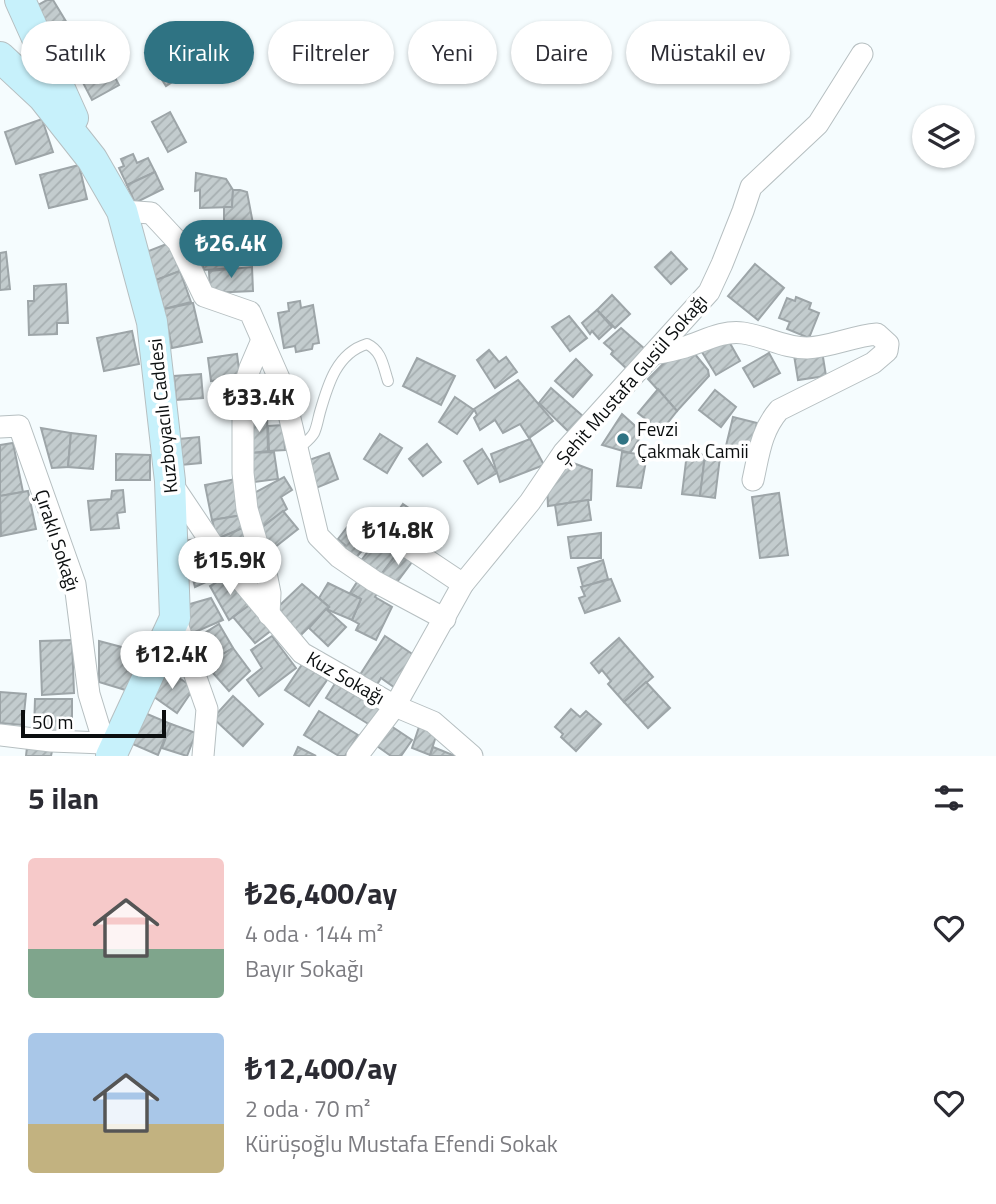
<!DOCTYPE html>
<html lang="tr">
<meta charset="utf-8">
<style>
:root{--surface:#fff;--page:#f2f2f3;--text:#2b2b33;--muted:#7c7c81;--accent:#2f7383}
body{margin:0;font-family:"Titillium Web",sans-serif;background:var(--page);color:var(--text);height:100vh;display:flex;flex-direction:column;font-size:26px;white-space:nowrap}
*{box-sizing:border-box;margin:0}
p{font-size:23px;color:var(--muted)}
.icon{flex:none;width:38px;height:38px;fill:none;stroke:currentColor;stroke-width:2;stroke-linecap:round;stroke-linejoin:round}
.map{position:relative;height:756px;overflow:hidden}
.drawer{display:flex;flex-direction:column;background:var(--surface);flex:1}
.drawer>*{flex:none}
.hud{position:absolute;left:21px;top:21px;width:956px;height:63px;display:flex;gap:14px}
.buttons{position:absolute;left:912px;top:105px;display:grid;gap:14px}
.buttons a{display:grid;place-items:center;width:63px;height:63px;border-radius:50%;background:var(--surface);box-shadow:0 2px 5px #0004;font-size:35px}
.scale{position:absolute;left:21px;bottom:18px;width:145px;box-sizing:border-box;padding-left:7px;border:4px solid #0b0e0f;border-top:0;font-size:19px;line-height:24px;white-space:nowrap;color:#0b0e0f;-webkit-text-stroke:5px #fff;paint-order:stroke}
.price{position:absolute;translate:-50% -60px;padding:0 16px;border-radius:24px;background:#fff;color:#222;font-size:23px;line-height:46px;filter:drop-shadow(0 2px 4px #0008)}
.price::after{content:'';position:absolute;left:50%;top:42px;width:21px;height:16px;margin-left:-10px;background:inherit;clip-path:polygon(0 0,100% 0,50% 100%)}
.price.active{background:var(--accent);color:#fff}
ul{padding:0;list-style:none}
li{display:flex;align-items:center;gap:21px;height:175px;padding:0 28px}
li span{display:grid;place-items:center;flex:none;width:196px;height:140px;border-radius:7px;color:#555}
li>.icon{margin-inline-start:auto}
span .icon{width:84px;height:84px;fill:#fffc;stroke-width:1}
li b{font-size:30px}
h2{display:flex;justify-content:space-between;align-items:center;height:84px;padding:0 28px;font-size:30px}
.chip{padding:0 24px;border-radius:32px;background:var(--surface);box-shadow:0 2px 5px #0004;font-size:24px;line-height:63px}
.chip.active{background:var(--accent);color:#fff}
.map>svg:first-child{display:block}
.building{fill:url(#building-hatch);stroke:#9da5a8;stroke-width:2}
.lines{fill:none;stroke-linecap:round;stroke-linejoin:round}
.lane-casing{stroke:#b6bfc1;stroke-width:12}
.street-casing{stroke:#b6bfc1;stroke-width:23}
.secondary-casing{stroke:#b6bfc1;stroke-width:32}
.lane{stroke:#fff;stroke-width:10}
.street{stroke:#fff;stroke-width:21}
.secondary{stroke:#c7f1fb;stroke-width:30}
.poi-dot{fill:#2f7383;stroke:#fff;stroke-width:2.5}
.labels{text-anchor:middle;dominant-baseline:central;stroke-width:7;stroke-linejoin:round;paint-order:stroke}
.street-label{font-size:19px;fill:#0b0e0f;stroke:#fff}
.poi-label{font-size:19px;fill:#0b0e0f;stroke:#fff;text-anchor:start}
</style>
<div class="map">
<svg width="996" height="756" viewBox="0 0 996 756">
<defs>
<pattern id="building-hatch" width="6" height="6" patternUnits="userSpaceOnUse" patternTransform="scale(1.75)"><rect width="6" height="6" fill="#c3ccce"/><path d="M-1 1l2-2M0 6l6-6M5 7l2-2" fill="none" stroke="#a6aeb0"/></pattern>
</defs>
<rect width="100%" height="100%" fill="#f5fcfe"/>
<g class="building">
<polygon points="47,0 53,0 73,33 54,44 44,27 48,25 36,6"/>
<polygon points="168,38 189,71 166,86 145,53"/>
<polygon points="107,62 119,85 92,100 80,77"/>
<polygon points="170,112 186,142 168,152 152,122"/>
<polygon points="42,119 53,152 16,164 5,132"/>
<polygon points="133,154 137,163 148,158 155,172 127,185 119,168 124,166 121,159"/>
<polygon points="79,165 87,199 49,208 40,175"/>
<polygon points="155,172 163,189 135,203 127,185"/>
<polygon points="196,173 226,179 233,190 232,207 200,208 200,190 195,191"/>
<polygon points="233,190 240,190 247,192 255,234 233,237 234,232 224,231 224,207 232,207"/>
<polygon points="201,230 234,232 232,250 200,248"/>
<polygon points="169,243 180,271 156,280 146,252"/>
<polygon points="6,252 10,289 0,290 0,253"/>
<polygon points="236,252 237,268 203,270 203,254"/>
<polygon points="671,252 687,269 671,284 655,267"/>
<polygon points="755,264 784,288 758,320 728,296"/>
<polygon points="252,267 253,291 210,293 209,271"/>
<polygon points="180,271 191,302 164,309 156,280"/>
<polygon points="66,284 68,323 57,323 57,334 29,335 28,301 34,301 34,286"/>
<polygon points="612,295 630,314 615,328 597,310"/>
<polygon points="796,297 811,303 809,309 819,313 809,338 787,329 790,322 779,318 787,298 795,301"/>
<polygon points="300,301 301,308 313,305 319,343 313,344 312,349 296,352 295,346 284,348 278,313 289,311 288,303"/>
<polygon points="193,303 202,342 172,348 164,309"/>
<polygon points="597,310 612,327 599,339 592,331 590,334 582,323"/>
<polygon points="569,316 587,338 570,351 552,327"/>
<polygon points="621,328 645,349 627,369 611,354 613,351 604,343"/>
<polygon points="132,331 139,364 104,371 97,338"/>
<polygon points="727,338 740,361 716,375 702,352"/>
<polygon points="489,350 499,362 506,357 517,372 495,388 477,360"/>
<polygon points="822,351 826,376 798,380 794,355"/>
<polygon points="694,353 708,370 709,376 677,411 648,379 667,360"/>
<polygon points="769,353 780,373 754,387 743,368"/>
<polygon points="237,354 240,377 211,381 208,358"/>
<polygon points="417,358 455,376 441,405 403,386"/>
<polygon points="576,359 592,375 573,397 555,381"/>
<polygon points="201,374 203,398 176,400 174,376"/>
<polygon points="518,380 553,421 529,438 520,424 503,433 495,420 480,430 474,418 477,415 474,409"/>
<polygon points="250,383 275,383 274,405 262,405 262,416 249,416"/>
<polygon points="551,388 584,417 570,433 539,403"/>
<polygon points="658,389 677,411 661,431 638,413"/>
<polygon points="715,390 736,407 721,427 699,410"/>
<polygon points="455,397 474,410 457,434 439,422"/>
<polygon points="622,414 643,433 630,453 602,445"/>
<polygon points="267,415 268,451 251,453 249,416"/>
<polygon points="733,417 757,423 749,456 725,450"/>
<polygon points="283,425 285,450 269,451 268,426"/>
<polygon points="41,428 71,433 68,467 52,468"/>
<polygon points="71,433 96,436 93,469 68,467"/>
<polygon points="380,434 402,448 387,473 364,459"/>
<polygon points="199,437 201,463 181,465 179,439"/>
<polygon points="530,439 544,465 500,482 491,454"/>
<polygon points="13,443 23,492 0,496 0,445"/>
<polygon points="427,444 441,462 423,476 409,459"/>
<polygon points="482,449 497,473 478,484 464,461"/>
<polygon points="274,452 278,479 254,482 251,453"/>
<polygon points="622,452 647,455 641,488 617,486"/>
<polygon points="329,453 338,479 316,488 306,461"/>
<polygon points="687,453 705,455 700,496 682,494"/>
<polygon points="116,454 150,455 150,480 116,480"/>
<polygon points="705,455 720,457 715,498 700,496"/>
<polygon points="565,460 592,470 591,500 548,506 547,485"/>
<polygon points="284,477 292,490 281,497 287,509 263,526 247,497"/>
<polygon points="236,479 243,515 212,520 205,485"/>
<polygon points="123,490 125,512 117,513 119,528 91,530 88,501 111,499 112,491"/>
<polygon points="28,491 36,529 1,536 0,496"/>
<polygon points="779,493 788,555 760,558 752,497"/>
<polygon points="588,500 591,520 558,525 555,505"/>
<polygon points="403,504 432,524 417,545 388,525"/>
<polygon points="283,511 298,529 270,551 256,532"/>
<polygon points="243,515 245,527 217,539 212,520"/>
<polygon points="360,520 376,534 354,560 341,549 345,545 338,539 351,522 355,526"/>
<polygon points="245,527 252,546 228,558 217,539"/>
<polygon points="601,533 601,558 571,558 568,537"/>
<polygon points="381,534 401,548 380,576 360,562"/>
<polygon points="202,538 225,573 195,587 183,541"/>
<polygon points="401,548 415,558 394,586 380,576"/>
<polygon points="603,560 608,579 583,587 578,568"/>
<polygon points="229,575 251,604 229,620 210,586"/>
<polygon points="359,579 378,592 375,597 392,607 376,640 356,630 359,624 352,620 361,599 350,593"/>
<polygon points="611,579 620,601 585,613 579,598 585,596 581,587"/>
<polygon points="328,583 361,599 352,620 326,609 329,607 319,598"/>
<polygon points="302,584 329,607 298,638 278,607"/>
<polygon points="211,598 223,620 188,635 183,606"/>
<polygon points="251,604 273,629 255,643 233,617"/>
<polygon points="326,609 346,627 328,646 309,628"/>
<polygon points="219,624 233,648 206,664 192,641"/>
<polygon points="272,636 296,668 259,696 247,680 262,668 251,650"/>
<polygon points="385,636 417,657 398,690 381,678 375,688 358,678"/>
<polygon points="619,638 653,677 624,702 608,684 611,681 602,670 599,673 591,663"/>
<polygon points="72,640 74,693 42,695 40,641"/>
<polygon points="99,641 148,654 132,692 99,682"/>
<polygon points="233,648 250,671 229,691 213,673 217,669 211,661"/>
<polygon points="303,663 327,680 309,706 285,690"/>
<polygon points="167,670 194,688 177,713 150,694"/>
<polygon points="339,677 383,704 370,725 326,698"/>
<polygon points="646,682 670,708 648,728 624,702"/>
<polygon points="0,692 26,694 23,725 0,723"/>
<polygon points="233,696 263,724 243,746 213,718"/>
<polygon points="35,699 72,699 72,731 34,731"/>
<polygon points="571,709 580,717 586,711 601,724 576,751 561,737 563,734 555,727"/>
<polygon points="140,711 171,724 158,755 128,742"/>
<polygon points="319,711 358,735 345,756 339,756 304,735"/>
<polygon points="171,724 196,733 187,756 162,748"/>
<polygon points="391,726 412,740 401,756 391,756 377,746"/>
<polygon points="419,727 437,733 430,755 412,748"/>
<polygon points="27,747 52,751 51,756 26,756"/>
<polygon points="298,747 316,756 294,756"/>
<polygon points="433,747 455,756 430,756"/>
</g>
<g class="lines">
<g class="lane-casing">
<path id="lane" d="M298,449C303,444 310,440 314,433C317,427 318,419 320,412C328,384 337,353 367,344C382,351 383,366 388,381"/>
</g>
<g class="street-casing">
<g id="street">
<polyline points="122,211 151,213 178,242 204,296 250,312 282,385 318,536 339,557 374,581 445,619"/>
<polyline points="262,340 250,368 243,391 243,473 247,509 267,578 270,593 269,615"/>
<path d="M653,354C664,352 674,350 685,347C704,341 723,330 743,333C765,336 784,348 807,348C831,347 853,336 877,334L888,344L887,351L873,363L779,410C761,431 759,453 753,480"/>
<polyline points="0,427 19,426 75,584 89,694 108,756"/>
<polyline points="170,481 219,554 302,653 395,706 433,722 472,756"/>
<polyline points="385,532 463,584"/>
<polyline points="175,618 207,709 203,756"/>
<polyline points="0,735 51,741 104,743"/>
<polyline points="357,756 395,706 463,584 530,502 564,452 709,292 722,264 743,211 751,187 818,124 862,54"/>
</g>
</g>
<g class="secondary-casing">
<g id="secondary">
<polyline points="20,0 73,118"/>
<polyline points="0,57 43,97 92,159 122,211 152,322 170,481 175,618 111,756"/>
</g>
</g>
<use href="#lane" class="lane"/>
<use href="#street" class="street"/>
<use href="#secondary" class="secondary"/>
</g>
<circle class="poi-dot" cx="623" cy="439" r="7"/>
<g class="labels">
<g class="street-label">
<text transform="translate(631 379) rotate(-49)">Şehit Mustafa Gusül Sokağı</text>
<text transform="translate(162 416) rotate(-96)">Kuzboyacılı Caddesi</text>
<text transform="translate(58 540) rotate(72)">Çıraklı Sokağı</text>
<text transform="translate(346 677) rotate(30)">Kuz Sokağı</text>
</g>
<g class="poi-label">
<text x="637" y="428">Fevzi<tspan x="637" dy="22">Çakmak Camii</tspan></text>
</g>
</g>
</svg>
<div class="buttons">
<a><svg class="icon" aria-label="layers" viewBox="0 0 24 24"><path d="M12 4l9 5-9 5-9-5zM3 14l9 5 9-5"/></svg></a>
</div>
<div class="scale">50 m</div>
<b class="price active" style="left:231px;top:280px">₺26.4K</b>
<b class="price" style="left:259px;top:434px">₺33.4K</b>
<b class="price" style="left:398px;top:567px">₺14.8K</b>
<b class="price" style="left:230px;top:597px">₺15.9K</b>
<b class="price" style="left:172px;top:691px">₺12.4K</b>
<div class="hud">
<a class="chip">Satılık</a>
<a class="chip active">Kiralık</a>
<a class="chip">Filtreler</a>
<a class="chip">Yeni</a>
<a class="chip">Daire</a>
<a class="chip">Müstakil ev</a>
</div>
</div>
<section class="drawer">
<h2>5 ilan<svg class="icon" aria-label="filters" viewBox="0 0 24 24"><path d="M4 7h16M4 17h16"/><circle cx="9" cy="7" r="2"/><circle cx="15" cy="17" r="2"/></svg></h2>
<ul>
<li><span style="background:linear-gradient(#f6c9c9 65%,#7fa58c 0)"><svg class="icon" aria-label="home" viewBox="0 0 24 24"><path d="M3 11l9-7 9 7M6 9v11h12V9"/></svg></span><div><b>₺26,400/ay</b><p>4 oda · 144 m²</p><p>Bayır Sokağı</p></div><svg class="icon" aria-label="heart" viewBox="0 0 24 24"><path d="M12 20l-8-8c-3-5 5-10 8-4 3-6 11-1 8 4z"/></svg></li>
<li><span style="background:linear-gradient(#a9c7e8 65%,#c2b280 0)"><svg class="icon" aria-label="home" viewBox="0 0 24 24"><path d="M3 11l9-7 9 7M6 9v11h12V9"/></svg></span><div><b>₺12,400/ay</b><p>2 oda · 70 m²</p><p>Kürüşoğlu Mustafa Efendi Sokak</p></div><svg class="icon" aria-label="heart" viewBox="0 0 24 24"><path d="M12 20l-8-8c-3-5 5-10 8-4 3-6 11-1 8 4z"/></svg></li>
</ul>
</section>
